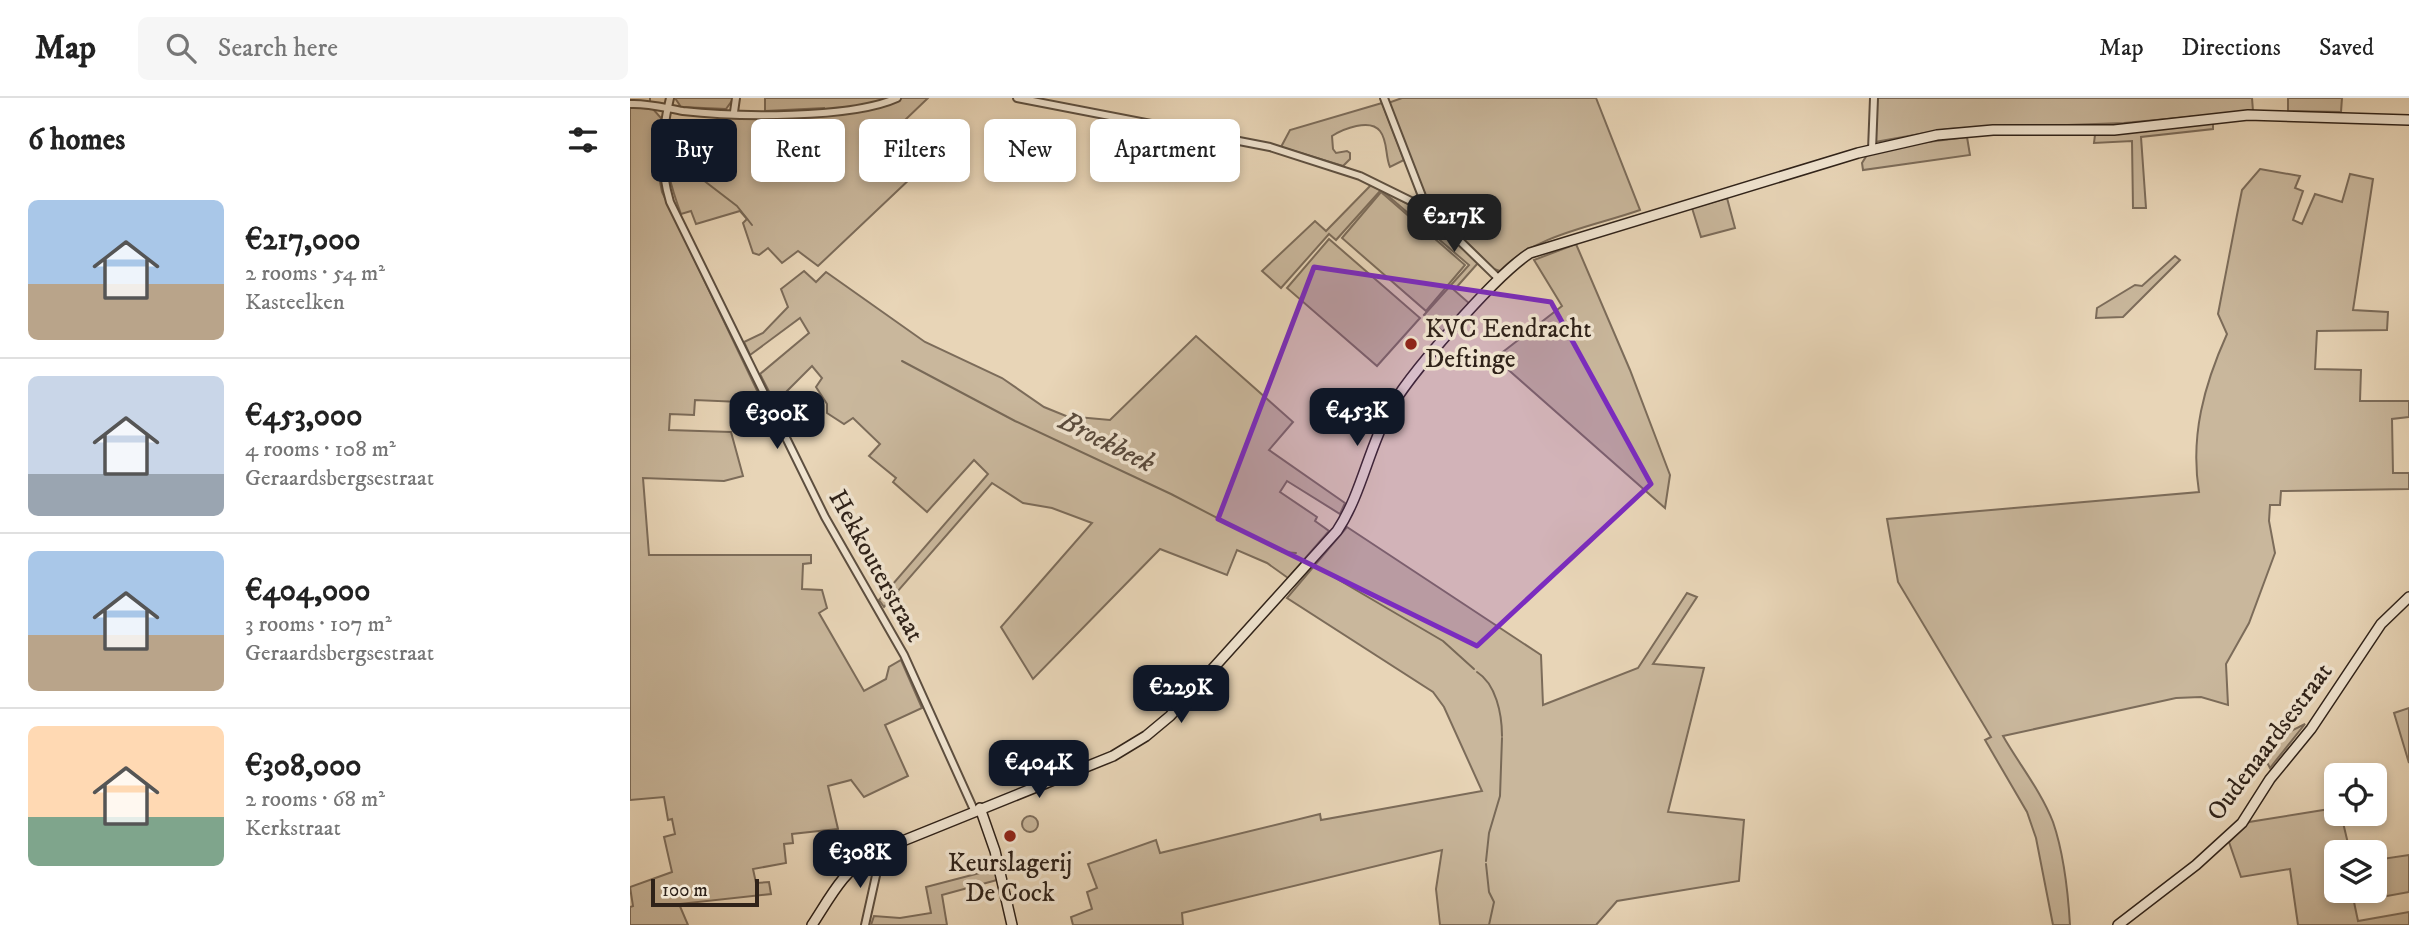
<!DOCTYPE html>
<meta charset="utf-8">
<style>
:root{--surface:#fff;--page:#f6f6f6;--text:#222;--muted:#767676;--line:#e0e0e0;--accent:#111827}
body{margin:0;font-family:"IM FELL DW Pica",serif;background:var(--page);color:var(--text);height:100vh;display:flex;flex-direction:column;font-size:26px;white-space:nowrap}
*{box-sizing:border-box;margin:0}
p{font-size:23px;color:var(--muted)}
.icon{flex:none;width:38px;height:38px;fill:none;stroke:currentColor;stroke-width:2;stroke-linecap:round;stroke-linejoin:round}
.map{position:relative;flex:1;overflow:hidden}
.details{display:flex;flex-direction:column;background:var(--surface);width:630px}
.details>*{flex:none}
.banner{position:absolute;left:21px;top:21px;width:665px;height:63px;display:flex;gap:14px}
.tools{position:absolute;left:1694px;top:665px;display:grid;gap:14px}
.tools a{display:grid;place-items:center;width:63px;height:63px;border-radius:10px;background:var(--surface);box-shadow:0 4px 10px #0003;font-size:35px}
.scale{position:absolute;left:21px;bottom:18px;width:108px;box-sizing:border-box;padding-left:7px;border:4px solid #2f2219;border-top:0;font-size:19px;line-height:24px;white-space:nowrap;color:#2f2219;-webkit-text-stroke:5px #f0e4d0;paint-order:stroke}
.price{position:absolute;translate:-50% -60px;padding:0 16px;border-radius:14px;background:var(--accent);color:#fff;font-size:23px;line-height:46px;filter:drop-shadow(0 2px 4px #0008)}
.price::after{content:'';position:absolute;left:50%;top:42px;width:21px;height:16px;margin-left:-10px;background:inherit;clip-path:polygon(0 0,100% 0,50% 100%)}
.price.selected{background:#222;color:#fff}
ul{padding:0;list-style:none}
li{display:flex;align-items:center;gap:21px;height:175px;padding:0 28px}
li+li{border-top:2px solid var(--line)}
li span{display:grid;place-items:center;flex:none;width:196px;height:140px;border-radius:10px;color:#555}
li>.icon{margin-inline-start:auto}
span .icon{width:84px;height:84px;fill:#fffc;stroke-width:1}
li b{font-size:30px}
h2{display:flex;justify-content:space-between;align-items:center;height:84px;padding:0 28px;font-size:30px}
.tag{padding:0 24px;border-radius:10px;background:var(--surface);box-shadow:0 4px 10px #0003;font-size:24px;line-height:63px}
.tag.selected{background:var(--accent);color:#fff}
header{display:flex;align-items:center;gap:42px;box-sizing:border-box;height:98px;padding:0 35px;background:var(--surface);border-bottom:2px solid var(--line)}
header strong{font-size:33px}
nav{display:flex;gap:38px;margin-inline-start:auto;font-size:24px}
.search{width:490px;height:63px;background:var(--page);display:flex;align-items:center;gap:18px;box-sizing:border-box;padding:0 24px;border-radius:10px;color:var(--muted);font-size:26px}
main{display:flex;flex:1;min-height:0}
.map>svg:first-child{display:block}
.green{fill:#c9b79c;stroke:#7c6c5a;stroke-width:2}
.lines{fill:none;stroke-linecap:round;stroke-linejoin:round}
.stream{stroke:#786957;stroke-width:2}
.street-casing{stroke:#5d4f40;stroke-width:10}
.secondary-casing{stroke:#2f2219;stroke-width:12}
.street{stroke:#f0e4d0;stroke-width:6}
.secondary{stroke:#f0e4d0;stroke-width:9}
.marked{fill:#7b2cbf;fill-opacity:0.2;stroke:#7b2cbf;stroke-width:5;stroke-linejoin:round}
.poi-dot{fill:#8f2418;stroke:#f0e4d0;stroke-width:2.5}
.labels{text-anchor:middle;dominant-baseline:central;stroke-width:7;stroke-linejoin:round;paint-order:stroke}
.poi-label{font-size:26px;fill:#2f2219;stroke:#f0e4d0;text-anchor:start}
.street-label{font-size:26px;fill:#2f2219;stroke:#f0e4d0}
.water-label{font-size:28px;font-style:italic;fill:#5a4b3d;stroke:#f0e4d0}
</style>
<header>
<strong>Map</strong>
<div class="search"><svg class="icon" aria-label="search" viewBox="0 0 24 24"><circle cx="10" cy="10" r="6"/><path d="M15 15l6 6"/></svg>Search here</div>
<nav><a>Map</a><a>Directions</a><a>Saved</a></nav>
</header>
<main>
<section class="details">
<h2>6 homes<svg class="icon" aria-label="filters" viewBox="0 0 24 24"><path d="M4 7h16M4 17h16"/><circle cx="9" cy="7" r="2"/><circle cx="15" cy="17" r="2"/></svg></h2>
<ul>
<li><span style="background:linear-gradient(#a9c7e8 60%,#b9a48a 0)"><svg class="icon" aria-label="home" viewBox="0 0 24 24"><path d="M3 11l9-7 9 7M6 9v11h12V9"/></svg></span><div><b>€217,000</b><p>2 rooms · 54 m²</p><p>Kasteelken</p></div></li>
<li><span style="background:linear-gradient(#c9d6e8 70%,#9aa5b1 0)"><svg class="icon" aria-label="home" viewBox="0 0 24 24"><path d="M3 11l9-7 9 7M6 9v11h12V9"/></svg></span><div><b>€453,000</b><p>4 rooms · 108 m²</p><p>Geraardsbergsestraat</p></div></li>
<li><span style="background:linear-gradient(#a9c7e8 60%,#b9a48a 0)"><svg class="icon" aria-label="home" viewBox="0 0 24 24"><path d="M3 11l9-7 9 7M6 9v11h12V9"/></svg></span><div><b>€404,000</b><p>3 rooms · 107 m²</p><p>Geraardsbergsestraat</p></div></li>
<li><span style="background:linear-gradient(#ffd9b3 65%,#7fa58c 0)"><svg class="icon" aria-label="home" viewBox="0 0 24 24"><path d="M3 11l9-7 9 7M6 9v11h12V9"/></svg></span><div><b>€308,000</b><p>2 rooms · 68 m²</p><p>Kerkstraat</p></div></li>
</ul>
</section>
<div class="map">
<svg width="1779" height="827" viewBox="0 0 1779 827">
<rect width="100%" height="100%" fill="#e8d5b7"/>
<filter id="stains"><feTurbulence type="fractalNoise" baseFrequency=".00286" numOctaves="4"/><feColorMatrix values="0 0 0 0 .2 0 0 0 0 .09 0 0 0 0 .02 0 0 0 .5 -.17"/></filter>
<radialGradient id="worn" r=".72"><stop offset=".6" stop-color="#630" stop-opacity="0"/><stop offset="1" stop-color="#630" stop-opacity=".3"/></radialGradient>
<g class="green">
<polygon points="45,0 104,0 96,11 51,9"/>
<path d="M135,0H298L249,47L283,78L188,168L168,153L152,165L138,150L129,157L123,155L113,125L117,121L110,113L66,126L61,113L51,116C41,89 35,69 37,41L60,44L96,34L87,17L135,20L195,18L194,10L135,13Z"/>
<path d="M772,0H966L1010,112C965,128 904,137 870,173L864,171L800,109L758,5Z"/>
<polygon points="1247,0 1622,0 1623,13 1494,25 1318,31 1245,44"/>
<polygon points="1658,0 1712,0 1711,14 1658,13"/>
<path d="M752,5L774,62L760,69C755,58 758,43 750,33C740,20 713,31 702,38L703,51L706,55L717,53L720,55V61L713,68L651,49L660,32Z"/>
<polygon points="4,9 23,11 31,20 26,63 32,94 133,305 65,302 64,317 40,316 39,332 101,334 113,378 94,383 13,380 19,457 181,457 181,465 173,466 172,491 192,492 197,510 189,515 234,593 256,581 259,569 271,562 292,610 255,627 278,678 234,699 221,682 198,688 208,731 162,736 163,745 154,746 156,765 123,771 126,785 139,784 141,796 49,806 58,827 0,827 0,809 3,808 0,789 42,774 34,739 45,736 42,721 38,722 34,699 0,702 0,10"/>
<polygon points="1583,24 1583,31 1511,39 1516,110 1503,110 1502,43 1464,45 1465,37"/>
<polygon points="1337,39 1340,57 1233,72 1232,65 1237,57 1290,45"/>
<path d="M1630,71L1670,78L1665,90L1673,93L1663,122L1672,126L1685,96L1712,104L1720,76L1743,81L1723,212L1758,214L1757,232L1687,233L1685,271L1731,272L1730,303H1779V319L1762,321L1763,375H1779V391L1651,393L1650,407H1640L1639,423L1645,455L1619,525L1596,566L1598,607L1571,599L1546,600L1373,638C1389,666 1411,693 1423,724C1434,756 1438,793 1440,827H1423L1406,740L1397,714L1355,642L1361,639L1268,484L1257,421L1569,394C1560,338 1574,287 1597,236L1588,216L1607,117L1612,92Z"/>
<polygon points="741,87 796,115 848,165 824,192 840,206 814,235 794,217 839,167 751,92 706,142 699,136 651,190 632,173 685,123 696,133"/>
<polygon points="751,94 835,167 796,213 712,140"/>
<polygon points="1097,100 1105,130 1071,139 1062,110"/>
<polygon points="699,141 790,220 747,268 657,190"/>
<polygon points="946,146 1000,272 1040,377 1035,410 865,260 932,208 904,162"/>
<polygon points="1545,158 1550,162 1493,219 1466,220 1467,210 1505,187 1512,188"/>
<polygon points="174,173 186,184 196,174 295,244 372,280 414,309 436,318 480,322 566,238 663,324 639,352 715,405 710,416 657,383 650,394 687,419 685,423 699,433 658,480 637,465 607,452 597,477 530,451 403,581 371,529 462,425 422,410 393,405 362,385 254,509 249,502 358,376 344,362 297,414 263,384 266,380 239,358 250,346 223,320 214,326 197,315 197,306 186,289 192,280 182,268 145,305 130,276 179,235 170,220 120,257 114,244 133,235 158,209 151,191"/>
<polygon points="717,429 911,557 913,607 1008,570 1057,495 1067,499 1023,566 1074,570 1038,714 1114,722 1109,783 987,803 966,827 810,827 806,791 812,752 552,815 553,827 443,827 441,819 462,811 457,794 467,790 458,766 526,742 530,755 690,716 691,722 852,693 814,609 803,594 657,500"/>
<polygon points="1779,610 1779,665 1764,615"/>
<polygon points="1675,626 1640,670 1629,649"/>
<polygon points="1706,710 1706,716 1711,716 1720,754 1706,754 1706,793 1745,793 1745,762 1779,757 1779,794 1724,804 1728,823 1779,814 1779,827 1668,827 1660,771 1611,779 1599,744 1619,724"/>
<circle cx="400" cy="726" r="8"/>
<polygon points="365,771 367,782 312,797 317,827 241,827 244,818 270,820 301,815 296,789"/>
</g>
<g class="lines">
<g class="stream">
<polyline points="20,3 20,0"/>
<polyline points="41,57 57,69"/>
<polyline points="64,75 107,108 122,127"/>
<polyline points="272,263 385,323 541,396 653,454 666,455"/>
<polyline points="685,468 813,543 844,571"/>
<path d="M847,574C866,586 872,616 872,638"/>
<polyline points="856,763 859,735 870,698 872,640"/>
<polyline points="856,766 859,794 864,804 859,827"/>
</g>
<g class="street-casing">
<g id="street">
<path d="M40,0C31,37 29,66 40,104L195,419L274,557L344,712"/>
<polyline points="387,0 640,49 730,78 797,111"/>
<polyline points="754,0 797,111 869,181"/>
<path d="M0,6C18,5 35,10 53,13C105,19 221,21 267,0"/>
<polyline points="104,14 106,0"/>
<polyline points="1242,52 1244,0"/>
<polyline points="235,827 249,764 243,755"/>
</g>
</g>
<g class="secondary-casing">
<g id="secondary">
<polyline points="350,710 365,753 382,827"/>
<path d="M182,827C201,798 213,773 243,755L483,658L516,638L540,618L707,433C731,397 738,353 758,315C775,280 867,176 900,155L1228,55L1307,37L1363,32H1484L1618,17L1779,22"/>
<polyline points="1488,827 1566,767 1612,725 1640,681 1681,631 1751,526 1779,499"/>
</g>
</g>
<use href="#street" class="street"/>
<use href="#secondary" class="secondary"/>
</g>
<path class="marked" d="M684,169L921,204L1021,386L847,548L588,421Z"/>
<g class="poi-dot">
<circle cx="781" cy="246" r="7"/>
<circle cx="380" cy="738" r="7"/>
</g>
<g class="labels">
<g class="poi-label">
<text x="795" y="231">KVC Eendracht<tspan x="795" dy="30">Deftinge</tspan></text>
<text x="380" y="765" text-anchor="middle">Keurslagerij<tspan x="380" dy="30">De Cock</tspan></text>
</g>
<g class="street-label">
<text transform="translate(246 468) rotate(61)">Hekkouterstraat</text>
<text transform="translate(1640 644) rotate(-53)">Oudenaardsestraat</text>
</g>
<g class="water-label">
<text transform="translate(477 344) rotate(27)">Broekbeek</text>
</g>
</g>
<rect width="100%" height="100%" filter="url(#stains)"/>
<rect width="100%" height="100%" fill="url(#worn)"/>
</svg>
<div class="tools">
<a><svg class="icon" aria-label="locate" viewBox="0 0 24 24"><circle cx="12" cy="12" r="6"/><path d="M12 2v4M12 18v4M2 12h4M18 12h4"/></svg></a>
<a><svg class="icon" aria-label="layers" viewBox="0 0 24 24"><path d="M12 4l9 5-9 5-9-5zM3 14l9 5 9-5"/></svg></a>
</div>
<div class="scale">100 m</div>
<b class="price selected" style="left:824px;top:156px">€217K</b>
<b class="price" style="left:727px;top:350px">€453K</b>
<b class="price" style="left:147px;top:353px">€300K</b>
<b class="price" style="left:551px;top:627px">€229K</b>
<b class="price" style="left:409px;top:702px">€404K</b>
<b class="price" style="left:230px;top:792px">€308K</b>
<div class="banner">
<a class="tag selected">Buy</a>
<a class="tag">Rent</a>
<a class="tag">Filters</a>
<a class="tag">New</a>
<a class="tag">Apartment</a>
</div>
</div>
</main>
